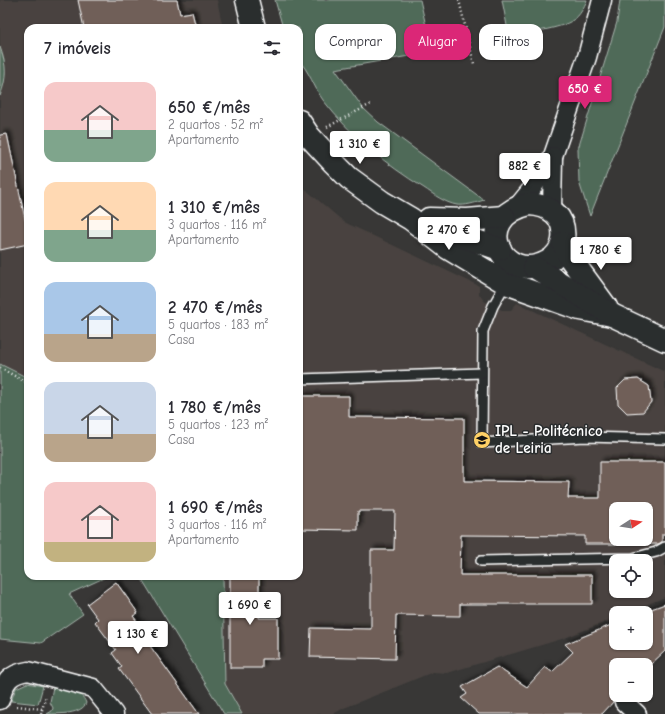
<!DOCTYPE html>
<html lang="pt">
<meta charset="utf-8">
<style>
:root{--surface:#fff;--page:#f7f7f7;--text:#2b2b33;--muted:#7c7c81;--accent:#db2777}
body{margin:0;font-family:"Comic Neue",sans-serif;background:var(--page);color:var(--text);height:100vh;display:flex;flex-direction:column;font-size:15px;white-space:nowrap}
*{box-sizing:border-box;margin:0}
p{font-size:13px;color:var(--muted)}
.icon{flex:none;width:22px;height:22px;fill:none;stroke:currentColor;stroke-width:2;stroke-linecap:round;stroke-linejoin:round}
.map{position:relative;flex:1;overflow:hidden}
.panel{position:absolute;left:24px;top:24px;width:279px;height:556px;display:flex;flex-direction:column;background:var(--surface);border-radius:12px;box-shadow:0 1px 3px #0004}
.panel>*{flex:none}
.hud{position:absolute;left:315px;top:24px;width:290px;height:36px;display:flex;gap:8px}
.needle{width:26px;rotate:78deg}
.fabs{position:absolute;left:609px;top:502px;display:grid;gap:8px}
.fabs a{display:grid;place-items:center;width:44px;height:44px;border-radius:8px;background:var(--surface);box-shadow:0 1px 3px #0004;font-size:20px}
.price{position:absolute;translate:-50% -34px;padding:0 9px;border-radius:4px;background:#fff;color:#222;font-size:13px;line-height:26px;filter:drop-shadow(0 1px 2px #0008)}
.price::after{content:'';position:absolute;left:50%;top:24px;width:12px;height:9px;margin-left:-6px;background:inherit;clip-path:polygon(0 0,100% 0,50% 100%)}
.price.current{background:var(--accent);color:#fff}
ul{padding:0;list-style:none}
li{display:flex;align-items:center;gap:12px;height:100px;padding:0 20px}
li span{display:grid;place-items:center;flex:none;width:112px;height:80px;border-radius:12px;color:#555}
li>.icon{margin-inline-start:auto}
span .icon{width:48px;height:48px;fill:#fffc;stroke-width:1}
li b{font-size:17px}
h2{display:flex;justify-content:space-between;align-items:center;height:48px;padding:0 20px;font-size:17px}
.pill{padding:0 14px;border-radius:12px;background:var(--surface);box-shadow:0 1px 3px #0004;font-size:14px;line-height:36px}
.pill.current{background:var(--accent);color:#fff}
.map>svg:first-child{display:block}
.built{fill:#494340;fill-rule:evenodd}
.green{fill:#4f6a59;stroke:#a7b4ac}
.building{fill:#705f58;stroke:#fff;filter:url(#shadow)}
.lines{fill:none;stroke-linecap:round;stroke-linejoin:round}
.service-casing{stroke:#fff;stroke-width:12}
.minor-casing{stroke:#fff;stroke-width:21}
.secondary-casing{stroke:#fff;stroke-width:25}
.path{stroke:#fff;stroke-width:2.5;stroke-dasharray:1 3;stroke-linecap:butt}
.service{stroke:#2a2d2e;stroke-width:9}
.minor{stroke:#2a2d2e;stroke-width:18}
.secondary{stroke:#2a2d2e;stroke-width:22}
.labels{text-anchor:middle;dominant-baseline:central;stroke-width:3;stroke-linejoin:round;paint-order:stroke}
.poi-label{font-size:15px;font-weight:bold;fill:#fff;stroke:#2a2d2e;text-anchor:start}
</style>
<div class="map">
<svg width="665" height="714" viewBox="0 0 665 714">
<defs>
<filter id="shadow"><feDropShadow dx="3.5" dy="-3.5" stdDeviation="2" flood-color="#0009"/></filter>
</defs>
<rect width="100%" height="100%" fill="#383736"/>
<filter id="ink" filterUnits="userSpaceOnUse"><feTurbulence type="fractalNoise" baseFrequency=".025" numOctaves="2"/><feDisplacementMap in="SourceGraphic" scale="8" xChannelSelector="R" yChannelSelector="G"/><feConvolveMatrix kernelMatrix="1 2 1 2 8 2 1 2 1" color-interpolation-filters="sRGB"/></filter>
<g filter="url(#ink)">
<g class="built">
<polygon points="0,0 217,0 223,28 28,28 28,378 0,364"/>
<path d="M299,184L344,222L479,286V294L484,301L502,310H511L517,303L665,372V597L627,613H616V618L565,638L447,673L433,672L344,708L333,714H242L225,684L223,576H299ZM616,509H646V539H616ZM616,561H646V591H616Z"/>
</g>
<g class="green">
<path d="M275,0H420L432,52L335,69L363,108L378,122L484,200C475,203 465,206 457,205C445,203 433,194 424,188C385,164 351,136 323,100C315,89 308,69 299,61V28H283Z"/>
<path d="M502,0H587C584,7 580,16 573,20C561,29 525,33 509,36Z"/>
<polygon points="620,0 665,0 665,27 590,216 579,182 578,149 617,22"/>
<path d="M0,47C7,66 7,78 0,96Z"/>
<polygon points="0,364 28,378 28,576 108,576 69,594 83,614 41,643 0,639"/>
<polygon points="140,576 223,576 225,684 242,714 224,714"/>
<polygon points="27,683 43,686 38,704 11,701 16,688"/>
<path d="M53,687C66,690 81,689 86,703C82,714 60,714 47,714L52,711L53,708L50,702Z"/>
</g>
<g class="building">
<polygon points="78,0 177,0 180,14 192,12 196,28 84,28"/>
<polygon points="7,134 28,233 28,244 0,250 0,135"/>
<polygon points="638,379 649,386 651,402 643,412 627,413 618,404 617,388 625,380"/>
<polygon points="299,396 349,396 349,417 464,418 464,481 569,482 568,498 600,498 600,462 665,462 665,534 662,534 662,542 658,544 646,544 646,509 616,509 616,544 585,544 585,536 461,535 460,575 592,575 592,604 460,604 460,616 396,615 395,659 310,657 311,628 371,629 371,550 394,550 395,511 358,511 358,530 299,529"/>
<polygon points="230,576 259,576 259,618 278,618 278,659 262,659 262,668 230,668"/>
<polygon points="116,582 138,613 133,616 143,629 140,632 199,714 152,714 119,669 122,667 112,653 116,650 95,622 98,619 87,604"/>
<polygon points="665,604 665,651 650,665 616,665 616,695 614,701 602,714 479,714 461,698 467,694 462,687 497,667 527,687 545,667 552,672 573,652 565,644 616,623 616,643 646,643 646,611"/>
</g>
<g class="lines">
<g class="service-casing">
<g id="service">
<polyline points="506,283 493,306 483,331 482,443 585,437 665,439"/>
<polyline points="299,379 482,373"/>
<polyline points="481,561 633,558 656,552 665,547"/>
</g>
</g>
<g class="minor-casing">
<g id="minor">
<polyline points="518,206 531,190 553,156 587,57 602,0"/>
<polyline points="552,210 553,156"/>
<path d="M0,700C5,681 9,674 28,671L93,688L114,714"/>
<polyline points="624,702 637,714"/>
</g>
</g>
<g class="secondary-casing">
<g id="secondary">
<polyline points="247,0 254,28"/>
<polyline points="299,121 309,136 334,163 349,178 382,202 411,219 448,248 506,283 580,309 612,315"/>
<path d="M529,204C551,205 566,217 563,240C562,249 555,258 547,262C502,286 469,218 529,204Z"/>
<polyline points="429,219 467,220 504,217"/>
<polyline points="431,226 500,249"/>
<polyline points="563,243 570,258 606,307"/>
<polyline points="534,267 612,315 665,340"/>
</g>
</g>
<g class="path">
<polyline points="459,0 474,64"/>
<polyline points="327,127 371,104"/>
<polyline points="0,368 28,383"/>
<polyline points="17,706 42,709"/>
<polyline points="41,714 46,695"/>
</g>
<use href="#service" class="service"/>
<use href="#minor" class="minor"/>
<use href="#secondary" class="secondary"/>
</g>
</g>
<defs>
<g id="university-disc" transform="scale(0.9)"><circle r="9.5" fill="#ffd166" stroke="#2a2d2e"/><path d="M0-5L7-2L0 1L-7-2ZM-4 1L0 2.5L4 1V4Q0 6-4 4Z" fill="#111"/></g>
</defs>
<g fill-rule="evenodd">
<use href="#university-disc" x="482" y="440"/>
</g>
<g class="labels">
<g class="poi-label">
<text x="495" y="431">IPL - Politécnico<tspan x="495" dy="17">de Leiria</tspan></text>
</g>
</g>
</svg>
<div class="fabs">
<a><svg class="needle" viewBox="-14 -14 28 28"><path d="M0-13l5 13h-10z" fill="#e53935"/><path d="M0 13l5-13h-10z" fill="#7c7c81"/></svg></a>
<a><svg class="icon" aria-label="locate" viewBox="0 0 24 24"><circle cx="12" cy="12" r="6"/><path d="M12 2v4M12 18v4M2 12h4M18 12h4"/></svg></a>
<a>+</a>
<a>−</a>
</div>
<b class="price current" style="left:585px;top:110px">650 €</b>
<b class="price" style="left:360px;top:165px">1 310 €</b>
<b class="price" style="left:525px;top:187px">882 €</b>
<b class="price" style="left:449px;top:251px">2 470 €</b>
<b class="price" style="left:601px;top:271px">1 780 €</b>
<b class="price" style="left:250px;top:626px">1 690 €</b>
<b class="price" style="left:138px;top:655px">1 130 €</b>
<div class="hud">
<a class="pill">Comprar</a>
<a class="pill current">Alugar</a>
<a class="pill">Filtros</a>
</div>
<section class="panel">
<h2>7 imóveis<svg class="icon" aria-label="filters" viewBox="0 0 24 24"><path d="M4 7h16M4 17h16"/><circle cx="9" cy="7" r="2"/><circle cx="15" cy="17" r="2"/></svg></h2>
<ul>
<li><span style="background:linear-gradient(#f6c9c9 60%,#7fa58c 0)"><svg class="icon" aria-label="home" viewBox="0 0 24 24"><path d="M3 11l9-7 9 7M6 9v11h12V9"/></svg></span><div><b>650 €/mês</b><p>2 quartos · 52 m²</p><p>Apartamento</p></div></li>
<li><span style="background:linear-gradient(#ffd9b3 60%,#7fa58c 0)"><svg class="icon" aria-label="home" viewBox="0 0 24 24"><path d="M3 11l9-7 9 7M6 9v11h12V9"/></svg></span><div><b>1 310 €/mês</b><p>3 quartos · 116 m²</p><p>Apartamento</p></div></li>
<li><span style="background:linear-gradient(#a9c7e8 65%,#b9a48a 0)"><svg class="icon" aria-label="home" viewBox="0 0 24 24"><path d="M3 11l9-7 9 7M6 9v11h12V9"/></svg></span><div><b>2 470 €/mês</b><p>5 quartos · 183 m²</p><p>Casa</p></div></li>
<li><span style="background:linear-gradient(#c9d6e8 65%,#b9a48a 0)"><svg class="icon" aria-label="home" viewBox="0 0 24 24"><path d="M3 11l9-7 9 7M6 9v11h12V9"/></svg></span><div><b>1 780 €/mês</b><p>5 quartos · 123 m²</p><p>Casa</p></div></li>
<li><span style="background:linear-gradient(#f6c9c9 75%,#c2b280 0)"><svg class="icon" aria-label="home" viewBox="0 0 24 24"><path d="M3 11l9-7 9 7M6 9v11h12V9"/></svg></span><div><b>1 690 €/mês</b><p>3 quartos · 116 m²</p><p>Apartamento</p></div></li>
</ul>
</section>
</div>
